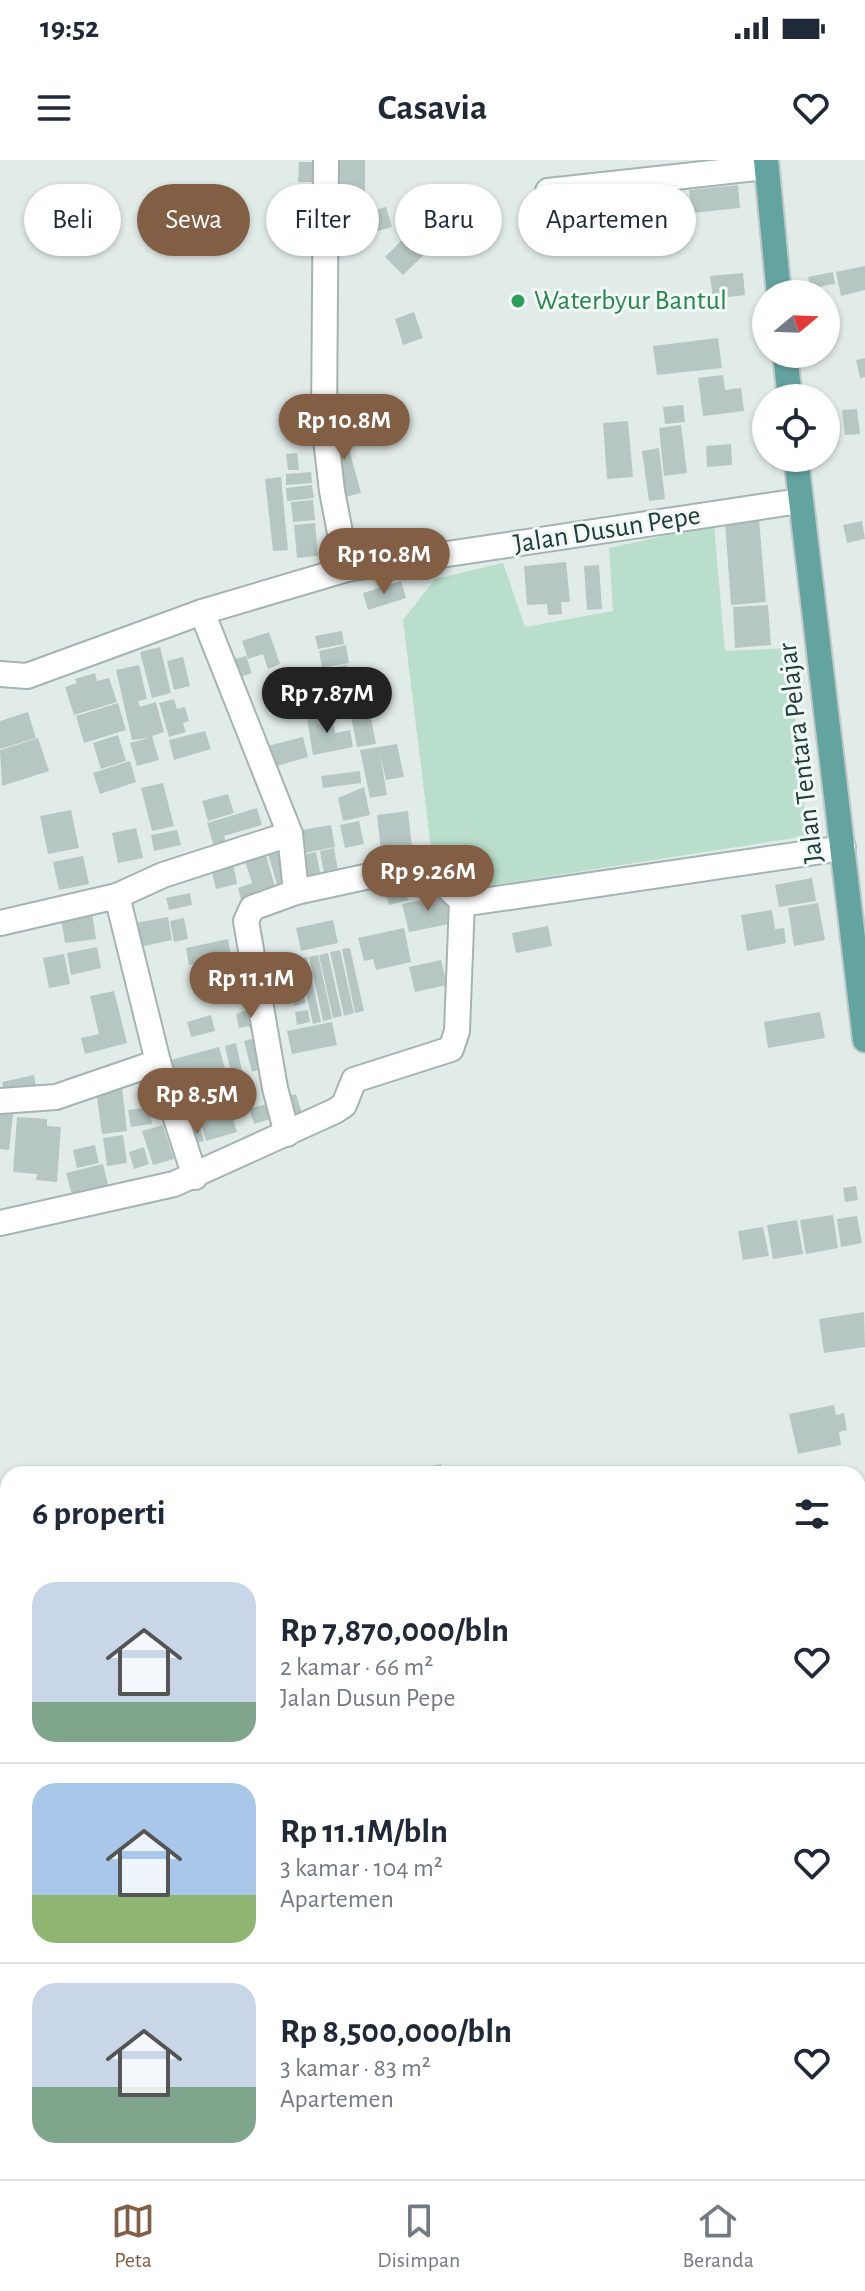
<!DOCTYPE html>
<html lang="id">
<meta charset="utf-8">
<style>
:root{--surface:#fff;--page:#f6f6f7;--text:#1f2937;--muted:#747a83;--line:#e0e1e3;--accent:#815e44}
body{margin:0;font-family:"Alegreya Sans",sans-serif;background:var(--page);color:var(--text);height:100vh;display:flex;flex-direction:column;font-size:30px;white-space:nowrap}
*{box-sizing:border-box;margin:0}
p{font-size:26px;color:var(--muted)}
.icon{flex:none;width:44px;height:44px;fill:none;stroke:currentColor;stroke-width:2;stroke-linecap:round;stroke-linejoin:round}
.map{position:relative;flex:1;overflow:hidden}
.side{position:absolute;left:0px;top:1306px;width:866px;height:714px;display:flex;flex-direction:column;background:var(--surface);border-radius:24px 24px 0 0;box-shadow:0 2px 6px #0004}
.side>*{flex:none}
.banner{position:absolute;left:24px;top:24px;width:818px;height:72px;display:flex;gap:16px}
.needle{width:52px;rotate:71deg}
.buttons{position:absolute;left:752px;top:120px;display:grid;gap:16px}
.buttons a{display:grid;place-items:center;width:88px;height:88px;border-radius:50%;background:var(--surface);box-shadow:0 2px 6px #0004;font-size:40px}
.price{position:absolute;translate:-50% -68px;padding:0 18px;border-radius:28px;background:var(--accent);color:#fff;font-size:26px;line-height:52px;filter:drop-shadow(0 2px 4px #0008)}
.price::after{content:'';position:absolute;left:50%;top:48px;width:24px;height:18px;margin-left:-12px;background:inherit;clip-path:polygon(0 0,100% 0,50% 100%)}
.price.on{background:#222;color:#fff}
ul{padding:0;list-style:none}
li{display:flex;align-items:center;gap:24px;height:200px;padding:0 32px}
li+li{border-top:2px solid var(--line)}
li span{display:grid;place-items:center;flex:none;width:224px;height:160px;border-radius:24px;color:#555}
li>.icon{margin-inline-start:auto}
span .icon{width:96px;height:96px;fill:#fffc;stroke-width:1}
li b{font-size:34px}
h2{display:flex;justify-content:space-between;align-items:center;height:96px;padding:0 32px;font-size:34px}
.chip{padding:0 28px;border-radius:36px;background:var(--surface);box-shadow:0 2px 6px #0004;font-size:28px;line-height:72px}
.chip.on{background:var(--accent);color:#fff}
.status{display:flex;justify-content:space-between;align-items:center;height:56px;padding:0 40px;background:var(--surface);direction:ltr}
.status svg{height:22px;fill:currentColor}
header{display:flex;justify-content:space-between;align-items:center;height:104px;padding:0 32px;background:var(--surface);font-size:36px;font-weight:600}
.tab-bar{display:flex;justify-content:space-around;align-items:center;height:112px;border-top:2px solid var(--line);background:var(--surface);font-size:22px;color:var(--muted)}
.tab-bar a{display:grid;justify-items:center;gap:4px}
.tab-bar .on{color:var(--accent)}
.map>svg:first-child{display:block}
.green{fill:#b9decb}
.building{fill:#b6c7c3}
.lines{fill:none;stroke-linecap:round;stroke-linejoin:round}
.minor-casing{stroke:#a3b4b2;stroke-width:28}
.major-casing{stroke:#c1c9c8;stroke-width:28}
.minor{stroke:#fff;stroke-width:24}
.major{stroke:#63a4a1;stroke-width:24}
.leisure-dot{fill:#2e9e5b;stroke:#f1f8f6;stroke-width:3}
.labels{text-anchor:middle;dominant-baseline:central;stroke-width:6;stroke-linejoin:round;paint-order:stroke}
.leisure-label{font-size:28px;fill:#27864d;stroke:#f1f8f6;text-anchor:start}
.street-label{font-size:28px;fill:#203d3c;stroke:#f1f8f6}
</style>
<div class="status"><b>19:52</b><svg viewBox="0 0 49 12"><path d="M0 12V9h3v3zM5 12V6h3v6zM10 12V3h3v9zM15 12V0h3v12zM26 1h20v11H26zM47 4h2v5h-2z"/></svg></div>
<header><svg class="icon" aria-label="menu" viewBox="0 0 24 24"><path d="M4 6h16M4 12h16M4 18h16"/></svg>Casavia<svg class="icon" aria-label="heart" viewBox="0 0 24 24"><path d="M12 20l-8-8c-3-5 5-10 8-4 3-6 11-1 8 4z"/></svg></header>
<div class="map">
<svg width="865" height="2019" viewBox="0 0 865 2019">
<rect width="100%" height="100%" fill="#e1ece9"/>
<polygon class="green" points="714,365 725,491 788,488 807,676 468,729 431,688 403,460 435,419 503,403 525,467 613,451 609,388"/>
<g class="building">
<polygon points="334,0 365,0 365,39 333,38"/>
<polygon points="299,2 318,2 318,22 298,22"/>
<polygon points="738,25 740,48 692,53 689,30"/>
<polygon points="622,30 623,36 652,30 658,59 617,68 620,83 580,91 573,58 614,50 610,33"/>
<polygon points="442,41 460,60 403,115 385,97 408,74 403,68 421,51 427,56"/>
<polygon points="386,47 392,67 363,75 357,56"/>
<polygon points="865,106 865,130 841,136 836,112"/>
<polygon points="833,112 835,124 811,128 808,117"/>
<polygon points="743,113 745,135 713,139 710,116"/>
<polygon points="414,152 423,178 403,185 395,159"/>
<polygon points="718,178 722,208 657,215 653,186"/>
<polygon points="865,198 865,217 860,218 856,200"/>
<polygon points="723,215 725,230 741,228 744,251 703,256 698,218"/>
<polygon points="683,245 685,262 665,264 663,247"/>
<polygon points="857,249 860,274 845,275 842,250"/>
<polygon points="628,261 633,317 607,319 603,263"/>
<polygon points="681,265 687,313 664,316 659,268"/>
<polygon points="343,267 361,333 345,337 328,271"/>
<polygon points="731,284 732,305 707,307 706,286"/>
<polygon points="659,288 665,339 649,341 642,291"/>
<polygon points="297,293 299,310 288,310 286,294"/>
<polygon points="311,312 312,323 286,325 286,314"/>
<polygon points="281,317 288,390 273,391 265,319"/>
<polygon points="312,325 314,338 287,341 286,328"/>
<polygon points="313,340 315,360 293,362 291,342"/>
<polygon points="759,359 766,442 731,445 725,362"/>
<polygon points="862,361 865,379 847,383 843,365"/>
<polygon points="315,363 318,396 297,398 294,365"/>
<polygon points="566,402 570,442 561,442 562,454 548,455 547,444 527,445 524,406"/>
<polygon points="599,405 602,449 587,450 584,406"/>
<polygon points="401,421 406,438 368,450 363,433"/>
<polygon points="768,445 771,485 735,488 733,447"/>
<polygon points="342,471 344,484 318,489 315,476"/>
<polygon points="269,472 280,504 268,509 263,494 248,499 242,481"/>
<polygon points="346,485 349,503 322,508 319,491"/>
<polygon points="160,487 171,533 152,538 140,492"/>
<polygon points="246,496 252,513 238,518 232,500"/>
<polygon points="183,497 190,526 174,530 167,501"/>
<polygon points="139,505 147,539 138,541 140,547 156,542 164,572 152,576 159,600 137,606 130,583 149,578 132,580 116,510"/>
<polygon points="347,505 350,523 323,528 320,510"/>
<polygon points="95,513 97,521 109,518 117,542 74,555 65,527 77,523 75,519"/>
<polygon points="351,524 355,545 324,552 321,536 334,534 333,528"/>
<polygon points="174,539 177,549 185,547 189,561 183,563 186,572 169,577 159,543"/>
<polygon points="118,543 126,570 84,583 76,556"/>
<polygon points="369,549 376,584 357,587 350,552"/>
<polygon points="28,552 36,578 0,589 0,561"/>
<polygon points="331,553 335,573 350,570 353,587 313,595 307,558"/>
<polygon points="205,571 211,589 174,600 169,580"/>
<polygon points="118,575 126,601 101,609 93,583"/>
<polygon points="303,577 308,597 273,607 267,586"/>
<polygon points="38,578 49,611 2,626 0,590"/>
<polygon points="397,584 404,617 386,620 380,594 387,635 370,638 360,590"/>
<polygon points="130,601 136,622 100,634 93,613"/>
<polygon points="360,611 361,623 323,628 321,616"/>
<polygon points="163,623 174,666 152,671 141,628"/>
<polygon points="364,627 370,655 343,661 338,638"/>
<polygon points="228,634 234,653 208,661 202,641"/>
<polygon points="257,648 262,665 224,676 227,686 215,690 207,663"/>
<polygon points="71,650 79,688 48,694 40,656"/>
<polygon points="408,651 412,688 381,691 377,655"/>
<polygon points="359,661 364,684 345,688 340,665"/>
<polygon points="331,665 335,687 300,694 295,671"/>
<polygon points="136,668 143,698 118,703 112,673"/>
<polygon points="177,670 181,685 154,691 151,675"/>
<polygon points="334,688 338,711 324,714 320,691"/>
<polygon points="281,690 293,731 280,735 268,694"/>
<polygon points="265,692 278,737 243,747 238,728 252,723 244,698"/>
<polygon points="316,692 321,717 298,722 293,697"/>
<polygon points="83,696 89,724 59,730 53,702"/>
<polygon points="233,703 237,724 216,729 211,709"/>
<polygon points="401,713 408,740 389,745 382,718"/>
<polygon points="812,718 816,741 779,747 775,725"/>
<polygon points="190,733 192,745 169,750 166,738"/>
<polygon points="448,735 454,763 409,772 402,744"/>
<polygon points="818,743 825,780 794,786 788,748"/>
<polygon points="91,747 96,779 65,783 60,752"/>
<polygon points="772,750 775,769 784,768 786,783 747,791 741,755"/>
<polygon points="168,757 172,780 139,787 135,763"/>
<polygon points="184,758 188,779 174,782 170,761"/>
<polygon points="333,760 338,783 301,791 296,768"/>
<polygon points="548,766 552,786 516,793 512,773"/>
<polygon points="404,768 411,802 376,810 373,799 364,801 358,778"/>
<polygon points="228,779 231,796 189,805 186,788"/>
<polygon points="97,787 101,808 71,815 67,793"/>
<polygon points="350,788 364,851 355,853 342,789"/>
<polygon points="340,790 354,853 344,856 330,792"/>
<polygon points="328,793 342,856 333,858 319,795"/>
<polygon points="64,794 70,824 49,828 43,798"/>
<polygon points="318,795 332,859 323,861 309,797"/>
<polygon points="294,797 301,831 273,837 265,803"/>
<polygon points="307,797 321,862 313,864 298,799"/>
<polygon points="247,798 253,826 236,830 229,803"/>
<polygon points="441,800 447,825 415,832 409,807"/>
<polygon points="212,802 217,827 197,831 192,806"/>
<polygon points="226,803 231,822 219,825 214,806"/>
<polygon points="114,831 127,883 85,894 81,878 99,874 90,836"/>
<polygon points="303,832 306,843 294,846 292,835"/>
<polygon points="258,845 264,873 252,875 249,866 239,868 236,854"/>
<polygon points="308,850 310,862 297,865 295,852"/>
<polygon points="820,852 825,878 768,888 764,862"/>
<polygon points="211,855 215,871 191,877 187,862"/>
<polygon points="332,862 337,885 292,894 287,871"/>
<polygon points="263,876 272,906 252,912 244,881"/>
<polygon points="236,883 243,915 232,917 225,886"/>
<polygon points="219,887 229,923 203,930 199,917 170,925 163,902"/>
<polygon points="34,915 36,928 5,935 2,922"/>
<polygon points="122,927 127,971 102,974 96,930"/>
<polygon points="223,928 228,947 192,957 187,937"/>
<polygon points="296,934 304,960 286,966 278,939"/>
<polygon points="273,942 277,957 254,964 249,949"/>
<polygon points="0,945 14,947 9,990 0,989"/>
<polygon points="149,947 152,964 131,967 128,950"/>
<polygon points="231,952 237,972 206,981 200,960"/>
<polygon points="17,957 47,959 47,966 61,967 57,1022 36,1020 37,1014 13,1012"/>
<polygon points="163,965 174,999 153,1005 142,971"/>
<polygon points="200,968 204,981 193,984 190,971"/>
<polygon points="123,975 127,1003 107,1006 103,978"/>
<polygon points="95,985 99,1003 77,1008 73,990"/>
<polygon points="144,987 149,1004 134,1009 129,992"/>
<polygon points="103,1004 110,1033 74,1042 66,1013"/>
<polygon points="856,1026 858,1040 845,1042 843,1028"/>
<polygon points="833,1055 838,1088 806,1094 800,1060"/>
<polygon points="857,1056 862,1083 841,1087 837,1059"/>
<polygon points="797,1060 803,1094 773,1099 767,1065"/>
<polygon points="763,1067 769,1096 743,1100 738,1071"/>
<polygon points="864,1152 865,1187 824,1193 819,1159"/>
<polygon points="834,1245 836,1255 844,1253 847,1270 839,1272 841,1285 798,1294 789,1254"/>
<polygon points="441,1304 443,1314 428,1314 427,1307"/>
<polygon points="8,1560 8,1578 0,1580 0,1561"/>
<polygon points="8,1590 8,1616 1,1617 0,1592"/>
<polygon points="858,1673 864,1674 861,1689 858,1689"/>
<polygon points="858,1693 865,1694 861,1717 858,1716"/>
<polygon points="8,1704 8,1728 2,1730 0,1707"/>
<polygon points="8,1740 8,1787 7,1787 0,1765 0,1742"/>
<polygon points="865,1749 865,1770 858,1772 858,1750"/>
<polygon points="865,1783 865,1809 861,1810 858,1785"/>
<polygon points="8,1909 8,1959 5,1960 0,1938 5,1937 0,1911"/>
<rect x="0" y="1961" width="8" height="16"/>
<polygon points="0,1979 8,1979 8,1992 0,1993"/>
<polygon points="2,1994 8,1994 8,2009 3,2009"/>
<polygon points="1,2011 27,2018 27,2019 0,2019"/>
<polygon points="94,2012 109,2012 113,2017 83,2019"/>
<polygon points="125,2012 131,2019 114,2019"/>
<polygon points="187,2012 202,2012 207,2019 191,2019"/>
<polygon points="206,2012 229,2012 233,2019 209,2019"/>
<polygon points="243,2012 267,2012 272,2019 247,2019"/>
<polygon points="768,2012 781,2012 782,2019 742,2019"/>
</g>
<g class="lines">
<g class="minor-casing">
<g id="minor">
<polyline points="326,0 324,262 332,331 347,409"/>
<polyline points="548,31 766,7"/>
<polyline points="202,452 290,674 296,732 252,748 246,761 275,928 287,974"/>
<polyline points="0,514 27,516 202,452 347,409 800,341"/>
<path d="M296,732L420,705C441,713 449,736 469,743L843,688"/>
<polyline points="117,736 158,902 195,1017"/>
<polyline points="0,763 117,736 163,715 290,674"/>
<polyline points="0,941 56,937 158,902"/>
<polyline points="0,1063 174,1024 335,951 344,945 354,920 451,889 457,871 462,741"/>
<polyline points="858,1383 865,1383"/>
<polyline points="858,1523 865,1523"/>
<polyline points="0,1545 8,1543"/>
<polyline points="858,1616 865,1624"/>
<polyline points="0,1638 8,1660"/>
<polyline points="0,1698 8,1695"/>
<polyline points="858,1722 865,1723"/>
<polyline points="0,1805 8,1807"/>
<polyline points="0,1906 8,1904"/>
<polyline points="44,2019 45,2012"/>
<polyline points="322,2019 333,2012"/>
</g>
</g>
<g class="major-casing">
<g id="major">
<polyline points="766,0 779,134"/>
<polyline points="785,194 790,238"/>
<polyline points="796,298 865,880"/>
<polyline points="858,1511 865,1493"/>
<polyline points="835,2012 837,2019"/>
</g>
</g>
<use href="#minor" class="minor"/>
<use href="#major" class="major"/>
</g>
<circle class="leisure-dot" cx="518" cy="141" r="8"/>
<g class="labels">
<g class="leisure-label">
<text x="534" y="141">Waterbyur Bantul</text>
</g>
<g class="street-label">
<text transform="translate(607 370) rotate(-9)">Jalan Dusun Pepe</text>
<text transform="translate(801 593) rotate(-97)">Jalan Tentara Pelajar</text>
</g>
</g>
</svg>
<div class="buttons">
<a><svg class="needle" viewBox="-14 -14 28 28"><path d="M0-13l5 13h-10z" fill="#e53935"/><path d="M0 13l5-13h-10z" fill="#747a83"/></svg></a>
<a><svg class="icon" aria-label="locate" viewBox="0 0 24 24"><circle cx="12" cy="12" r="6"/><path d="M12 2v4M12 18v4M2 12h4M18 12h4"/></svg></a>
</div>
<b class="price" style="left:344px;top:302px">Rp 10.8M</b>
<b class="price" style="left:384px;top:436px">Rp 10.8M</b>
<b class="price on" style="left:327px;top:575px">Rp 7.87M</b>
<b class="price" style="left:428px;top:753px">Rp 9.26M</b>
<b class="price" style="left:251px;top:860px">Rp 11.1M</b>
<b class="price" style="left:197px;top:976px">Rp 8.5M</b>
<div class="banner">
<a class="chip">Beli</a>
<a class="chip on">Sewa</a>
<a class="chip">Filter</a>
<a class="chip">Baru</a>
<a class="chip">Apartemen</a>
</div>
<section class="side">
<h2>6 properti<svg class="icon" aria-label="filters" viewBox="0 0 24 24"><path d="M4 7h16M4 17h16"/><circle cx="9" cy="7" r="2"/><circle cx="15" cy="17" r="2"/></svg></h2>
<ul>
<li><span style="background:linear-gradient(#c9d6e8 75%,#7fa58c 0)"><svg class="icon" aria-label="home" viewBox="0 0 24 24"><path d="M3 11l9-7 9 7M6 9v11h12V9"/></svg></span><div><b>Rp 7,870,000/bln</b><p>2 kamar · 66 m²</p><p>Jalan Dusun Pepe</p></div><svg class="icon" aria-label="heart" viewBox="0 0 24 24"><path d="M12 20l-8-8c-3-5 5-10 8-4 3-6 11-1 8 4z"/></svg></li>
<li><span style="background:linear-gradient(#a9c7e8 70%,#8fb573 0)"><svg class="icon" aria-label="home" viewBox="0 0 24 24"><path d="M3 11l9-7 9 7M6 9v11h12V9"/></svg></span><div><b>Rp 11.1M/bln</b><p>3 kamar · 104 m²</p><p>Apartemen</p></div><svg class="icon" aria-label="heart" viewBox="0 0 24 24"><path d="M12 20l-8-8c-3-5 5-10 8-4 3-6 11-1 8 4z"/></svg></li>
<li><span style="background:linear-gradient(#c9d6e8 65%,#7fa58c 0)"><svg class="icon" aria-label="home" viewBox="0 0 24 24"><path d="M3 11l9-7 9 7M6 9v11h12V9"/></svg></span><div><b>Rp 8,500,000/bln</b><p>3 kamar · 83 m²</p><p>Apartemen</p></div><svg class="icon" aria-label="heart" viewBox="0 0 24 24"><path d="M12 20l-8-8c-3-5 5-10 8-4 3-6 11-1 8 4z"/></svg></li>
</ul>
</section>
</div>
<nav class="tab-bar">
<a class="on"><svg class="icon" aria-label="map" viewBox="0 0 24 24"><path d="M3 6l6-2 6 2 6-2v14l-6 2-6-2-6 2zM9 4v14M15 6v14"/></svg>Peta</a>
<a><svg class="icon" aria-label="saved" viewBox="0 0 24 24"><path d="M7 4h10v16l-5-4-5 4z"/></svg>Disimpan</a>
<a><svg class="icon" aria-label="home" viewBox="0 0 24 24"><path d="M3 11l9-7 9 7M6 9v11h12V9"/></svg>Beranda</a>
</nav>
